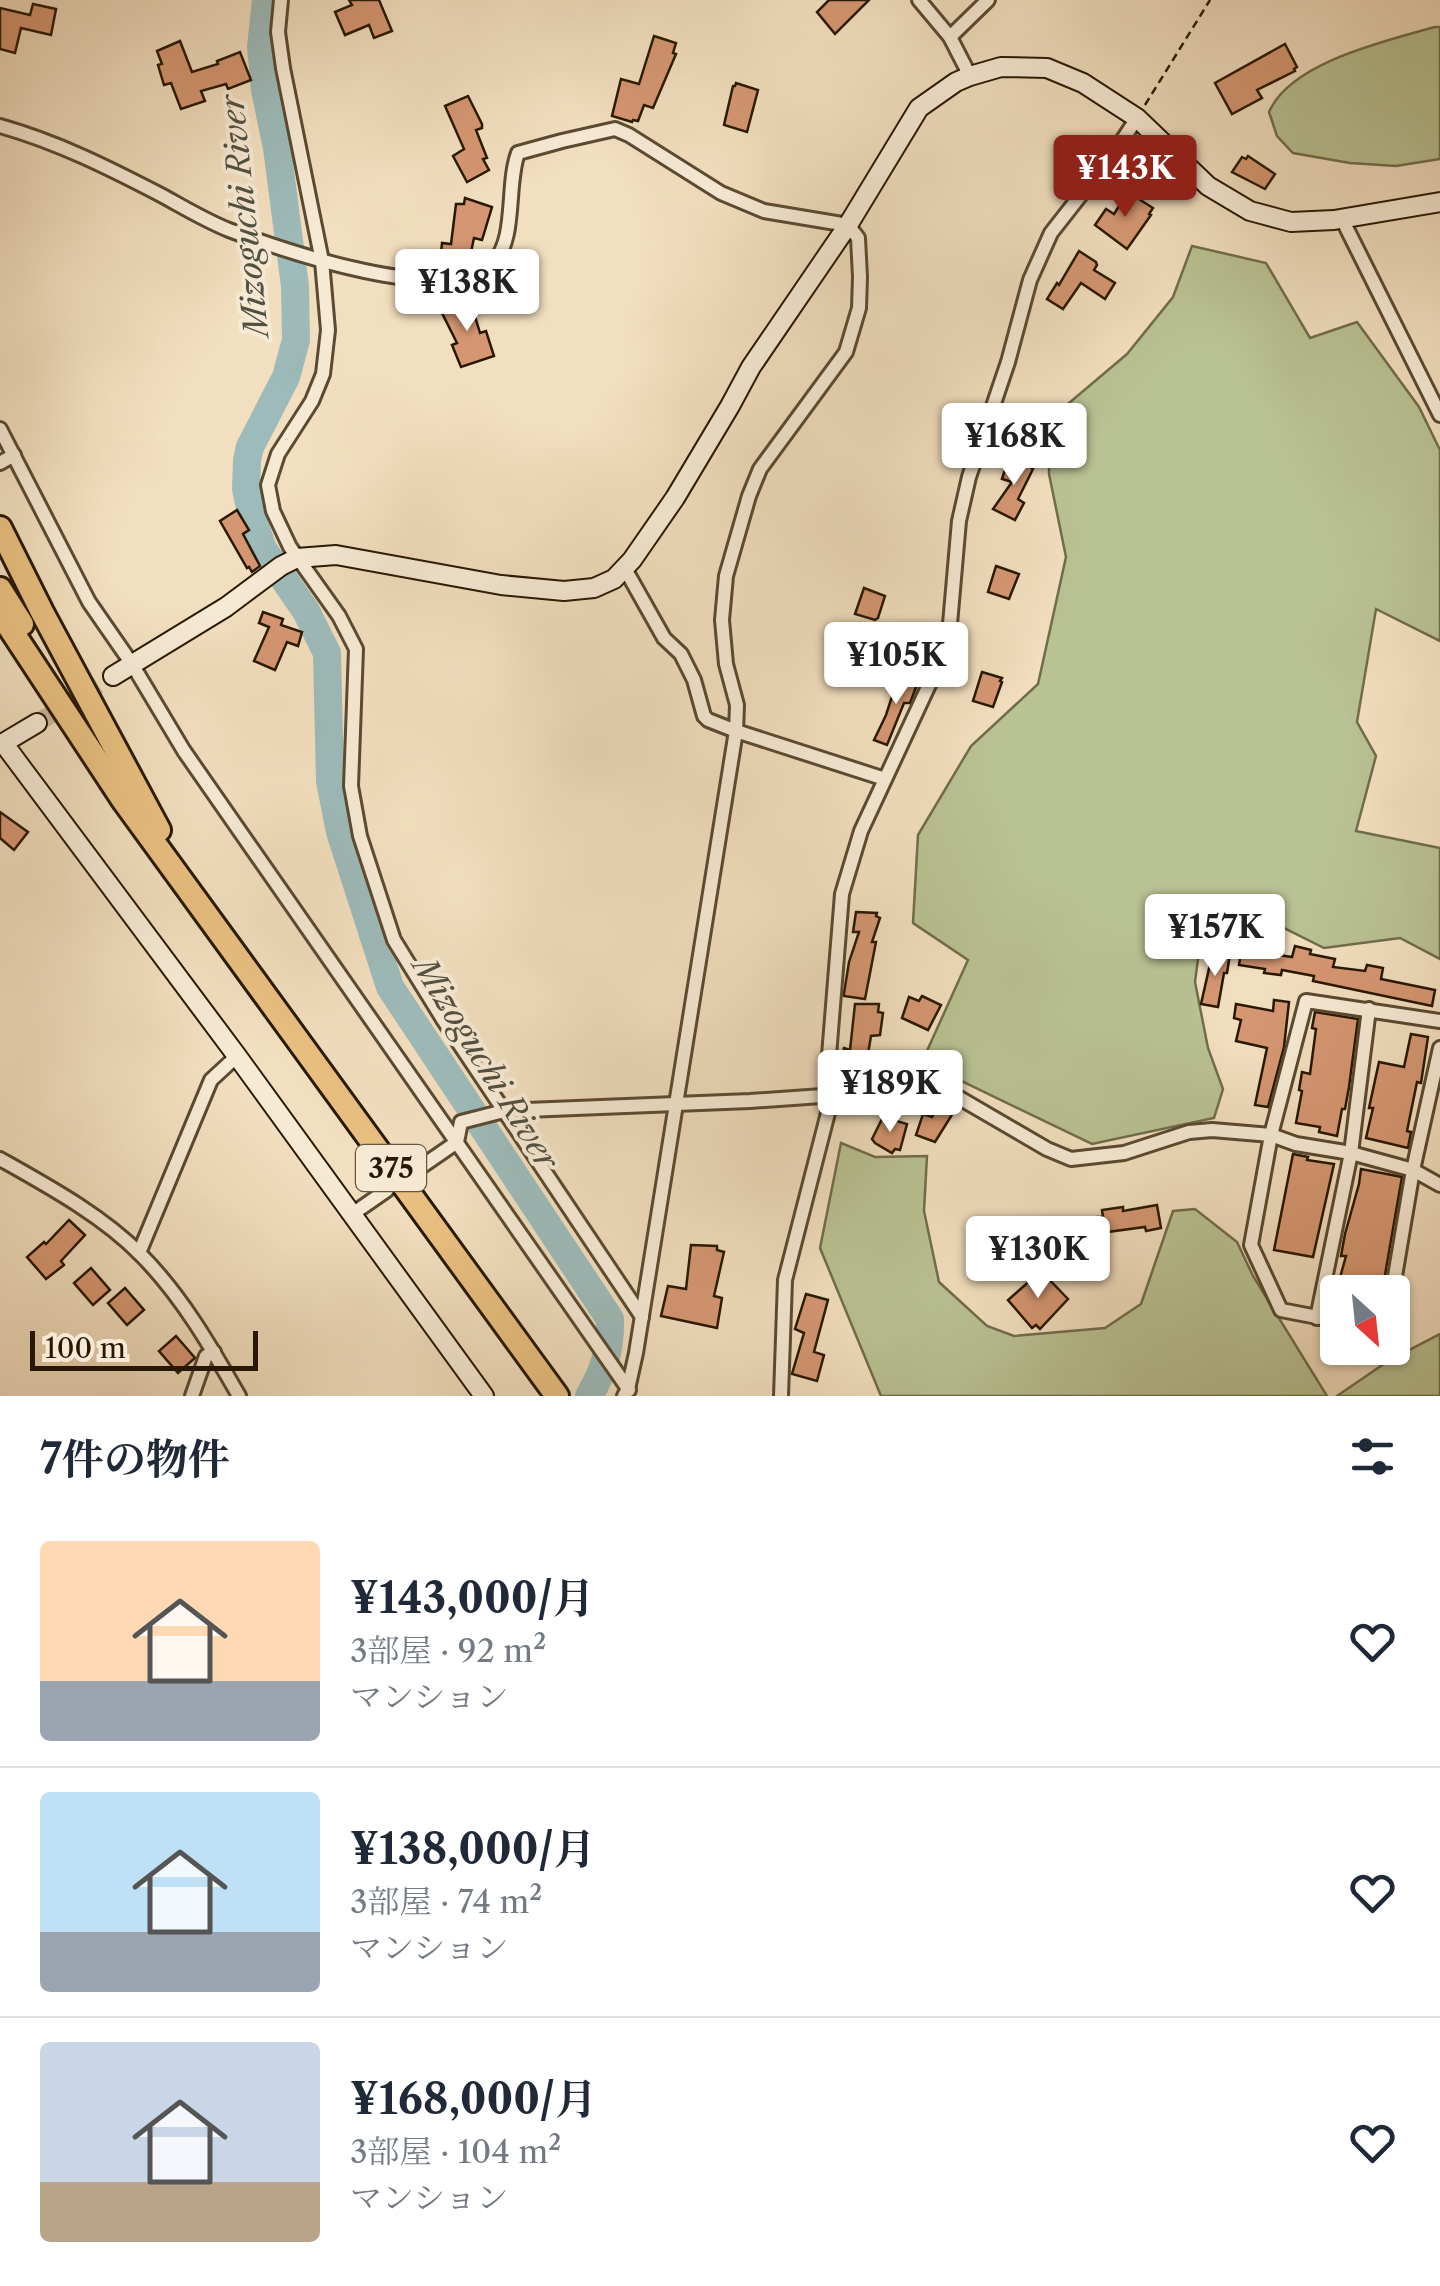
<!DOCTYPE html>
<html lang="ja">
<meta charset="utf-8">
<style>
:root{--surface:#fff;--page:#f6f6f7;--text:#1f2937;--muted:#747a83;--line:#e0e1e3;--accent:#8f2418}
body{margin:0;font-family:"Libre Caslon Text","Noto Serif JP",serif;background:var(--page);color:var(--text);height:100vh;display:flex;flex-direction:column;font-size:38px;white-space:nowrap}
*{box-sizing:border-box;margin:0}
p{font-size:32px;color:var(--muted)}
.icon{flex:none;width:55px;height:55px;fill:none;stroke:currentColor;stroke-width:2;stroke-linecap:round;stroke-linejoin:round}
.map{position:relative;height:1396px;overflow:hidden}
.panel{display:flex;flex-direction:column;background:var(--surface);flex:1}
.panel>*{flex:none}
.needle{width:65px;rotate:153deg}
.controls{position:absolute;left:1320px;top:1275px;display:grid;gap:20px}
.controls a{display:grid;place-items:center;width:90px;height:90px;border-radius:10px;background:var(--surface);box-shadow:0 2px 8px #0004;font-size:50px}
.scale{position:absolute;left:30px;bottom:25px;width:228px;box-sizing:border-box;padding-left:10px;border:5px solid #281802;border-top:0;font-size:28px;line-height:35px;white-space:nowrap;color:#281802;-webkit-text-stroke:8px #f7ead5;paint-order:stroke}
.price{position:absolute;translate:-50% -85px;padding:0 22px;border-radius:10px;background:#fff;color:#222;font-size:32px;line-height:65px;filter:drop-shadow(0 2px 5px #0008)}
.price::after{content:'';position:absolute;left:50%;top:60px;width:30px;height:22px;margin-left:-15px;background:inherit;clip-path:polygon(0 0,100% 0,50% 100%)}
.price.selected{background:var(--accent);color:#fff}
ul{padding:0;list-style:none}
li{display:flex;align-items:center;gap:30px;height:250px;padding:0 40px}
li+li{border-top:2px solid var(--line)}
li span{display:grid;place-items:center;flex:none;width:280px;height:200px;border-radius:10px;color:#555}
li>.icon{margin-inline-start:auto}
span .icon{width:120px;height:120px;fill:#fffc;stroke-width:1}
li b{font-size:42px}
h2{display:flex;justify-content:space-between;align-items:center;height:120px;padding:0 40px;font-size:42px}
.map>svg:first-child{display:block}
.green{fill:#b9c293;stroke:#706d4a;stroke-width:2.5}
.lines{fill:none;stroke-linecap:round;stroke-linejoin:round}
.river{stroke:#9dbbba;stroke-width:28}
.building{fill:#d59772;stroke:#281802;stroke-width:2.5}
.secondary-tunnel{stroke:#cab799;stroke-width:18;stroke-dasharray:18 9;stroke-linecap:butt}
.street-casing{stroke:#5a4a31;stroke-width:18}
.secondary-casing{stroke:#281802;stroke-width:22}
.highway-casing{stroke:#281802;stroke-width:28}
.path{stroke:#281802;stroke-width:2.5;stroke-dasharray:8 5;stroke-linecap:butt}
.street{stroke:#f7ead5;stroke-width:12}
.secondary{stroke:#f7ead5;stroke-width:18}
.highway{stroke:#e9c080;stroke-width:22}
.labels{text-anchor:middle;dominant-baseline:central;stroke-width:8;stroke-linejoin:round;paint-order:stroke}
.shield{fill:#f7ead5;stroke:#665741;stroke-width:2.5}
.shield-label{font-size:28px;font-weight:bold;fill:#281802}
.water-label{font-size:32px;font-style:italic;fill:#515142;stroke:#f7ead5}
</style>
<div class="map">
<svg width="1440" height="1396" viewBox="0 0 1440 1396">
<rect width="100%" height="100%" fill="#f2dfbf"/>
<filter id="stains"><feTurbulence type="fractalNoise" baseFrequency=".002" numOctaves="4"/><feColorMatrix values="0 0 0 0 .2 0 0 0 0 .09 0 0 0 0 .02 0 0 0 .5 -.17"/></filter>
<radialGradient id="worn" r=".72"><stop offset=".6" stop-color="#630" stop-opacity="0"/><stop offset="1" stop-color="#630" stop-opacity=".3"/></radialGradient>
<g class="green">
<path d="M1435,27H1440V159L1396,166L1350,163L1293,153L1277,136L1269,112C1291,62 1386,41 1435,27Z"/>
<polygon points="1192,246 1266,263 1310,338 1357,322 1419,407 1440,450 1440,641 1376,609 1357,722 1376,756 1356,831 1440,848 1440,959 1400,938 1324,948 1260,916 1208,941 1199,951 1195,982 1208,1048 1223,1089 1214,1118 1092,1144 922,1062 968,960 913,923 918,835 971,746 1038,684 1066,557 1049,474 1050,419 1127,354 1173,297"/>
<polygon points="841,1143 875,1157 927,1156 924,1211 939,1282 987,1326 1014,1336 1105,1328 1141,1304 1173,1211 1195,1209 1237,1242 1253,1276 1327,1396 881,1396 820,1248"/>
<polygon points="1440,1334 1440,1396 1337,1396 1388,1361"/>
</g>
<g class="lines">
<path class="river" d="M266,0L261,47L265,90L277,148L295,286L296,340L286,377L250,447L247,460L246,489L252,517L263,549L306,611L327,653L330,781L340,832L390,987L610,1319C611,1348 604,1371 589,1396"/>
</g>
<g class="building">
<polygon points="349,0 379,0 392,31 374,38 369,25 345,35 335,12 352,5"/>
<polygon points="829,0 869,0 835,34 817,12"/>
<polygon points="33,4 56,9 51,35 21,28 15,53 0,49 0,8 30,15"/>
<polygon points="654,36 676,43 673,53 676,54 653,108 644,105 638,121 633,120 632,122 612,116 621,79 639,84"/>
<polygon points="180,41 192,72 218,64 217,61 240,52 251,80 228,89 226,84 201,91 205,101 181,109 171,83 164,85 158,65 162,64 157,51"/>
<polygon points="1285,44 1297,67 1294,69 1295,71 1257,90 1262,98 1232,114 1215,83"/>
<polygon points="736,83 758,90 747,132 724,125 733,86 735,86"/>
<polygon points="468,96 482,124 482,128 476,130 487,158 483,159 489,170 467,182 453,156 464,149 445,106"/>
<polygon points="1248,156 1275,174 1265,189 1232,172 1242,157 1246,159"/>
<polygon points="1128,192 1153,208 1149,214 1151,215 1127,249 1095,225 1106,209 1114,214"/>
<polygon points="465,198 492,207 482,240 474,238 468,266 458,267 440,264 442,243 451,244 456,204 464,204"/>
<polygon points="1079,251 1096,262 1097,265 1094,270 1115,283 1105,299 1081,283 1063,309 1047,299 1057,283 1059,285"/>
<polygon points="463,299 464,302 470,300 480,333 486,331 494,356 461,367 452,345 457,343 440,309"/>
<polygon points="1009,457 1029,464 1028,466 1033,469 1018,499 1024,503 1015,520 993,509 1012,482 1002,479"/>
<polygon points="237,510 249,530 243,534 260,566 252,572 249,567 247,568 220,521"/>
<polygon points="996,566 1019,574 1009,599 988,592"/>
<polygon points="864,588 885,596 878,618 875,620 855,614"/>
<polygon points="263,612 283,619 281,625 302,632 298,646 287,642 275,670 254,661 269,627 259,623"/>
<polygon points="982,672 1002,678 1000,681 1002,682 993,707 973,701"/>
<polygon points="904,674 918,682 910,703 904,703 887,745 874,740 886,715 899,675 903,677"/>
<polygon points="0,812 28,832 14,850 0,838"/>
<polygon points="856,912 877,913 876,916 880,918 872,942 876,942 865,999 844,996 844,993 849,962 859,932 853,932"/>
<polygon points="1242,945 1260,948 1259,952 1292,957 1295,946 1311,950 1310,954 1335,959 1333,967 1365,971 1367,965 1383,968 1381,979 1435,990 1432,1006 1313,981 1314,976 1282,970 1281,975 1264,973 1265,969 1239,965"/>
<polygon points="1213,951 1230,954 1227,973 1224,973 1218,1007 1201,1004"/>
<polygon points="922,996 941,1005 928,1030 902,1018 909,997 919,1001"/>
<polygon points="1274,1000 1289,1002 1284,1047 1268,1107 1255,1105 1267,1048 1236,1041 1241,1020 1234,1018 1236,1004 1273,1011"/>
<polygon points="855,1004 879,1004 878,1012 883,1013 880,1035 871,1036 865,1072 859,1071 858,1076 838,1070 844,1048 850,1050"/>
<polygon points="1315,1012 1358,1019 1349,1087 1345,1109 1342,1109 1337,1136 1319,1132 1320,1127 1296,1123 1302,1091 1299,1090 1302,1072 1310,1074 1316,1029 1312,1028"/>
<polygon points="1411,1034 1428,1037 1421,1083 1417,1082 1407,1131 1411,1132 1408,1148 1366,1138 1373,1108 1369,1108 1379,1062 1404,1067"/>
<polygon points="940,1104 953,1113 935,1142 916,1135 923,1114 932,1117"/>
<polygon points="883,1117 907,1124 900,1150 895,1149 892,1153 875,1143 872,1139"/>
<polygon points="1293,1154 1308,1157 1307,1160 1334,1164 1313,1257 1274,1250"/>
<polygon points="1361,1169 1402,1177 1382,1292 1336,1292 1346,1256 1341,1256 1345,1234 1359,1184"/>
<polygon points="1157,1205 1161,1228 1146,1231 1145,1227 1100,1233 1098,1217 1103,1217 1102,1210 1123,1207 1123,1211"/>
<polygon points="69,1220 85,1235 61,1261 64,1265 46,1279 27,1257 44,1242 46,1244"/>
<polygon points="691,1245 717,1246 717,1250 724,1252 714,1296 722,1298 717,1328 661,1316 668,1286 686,1289"/>
<polygon points="91,1268 110,1290 93,1305 74,1283"/>
<polygon points="1041,1271 1068,1299 1040,1329 1036,1325 1032,1328 1008,1300"/>
<polygon points="125,1288 144,1310 127,1325 108,1303"/>
<polygon points="806,1294 828,1300 814,1352 824,1355 817,1381 792,1374 804,1333 795,1329"/>
<polygon points="176,1336 195,1358 178,1373 159,1351"/>
</g>
<g class="lines">
<polyline class="secondary-tunnel" points="37,723 113,676"/>
<g class="street-casing">
<g id="street">
<polyline points="281,0 278,32 283,68 322,261 328,330 323,374 312,401 278,454 268,485 273,511 290,547 339,616 356,649 351,786 360,836 394,940 444,1021 642,1317"/>
<polyline points="919,0 950,37 970,76"/>
<polyline points="950,37 988,0"/>
<path d="M0,126C57,142 109,168 161,195C183,207 206,221 229,230C282,250 448,308 493,263C517,239 506,185 518,153L562,141L615,129L629,135L721,193L764,211L848,225L858,238L860,277L859,308L846,352L760,469L749,496L726,576L722,620L726,664L737,705L736,731L636,1353L628,1389L624,1396"/>
<polyline points="1342,219 1440,415"/>
<polyline points="0,429 89,602 132,664 184,751 629,1390"/>
<polyline points="0,463 14,455"/>
<polyline points="624,567 664,638 681,654 694,680 704,716 708,720 736,731 885,779"/>
<path d="M0,1159C48,1186 103,1216 141,1255C181,1295 211,1347 239,1396"/>
<polyline points="412,1173 457,1142 461,1122 504,1111 750,1101 920,1089 956,1096 1047,1149 1071,1159 1124,1153 1189,1132 1212,1130 1271,1135 1296,1144 1351,1153 1413,1170 1440,1185"/>
<polyline points="351,1215 387,1190"/>
<polyline points="139,1253 211,1080 237,1056"/>
<polyline points="1392,1294 1413,1170 1440,1048"/>
<polyline points="1317,1318 1351,1153 1369,1009"/>
<polyline points="1338,1321 1281,1310 1251,1245 1271,1135 1306,1001 1440,1021"/>
<polyline points="192,1396 206,1356 214,1352"/>
<polyline points="781,1396 785,1280 828,1113 828,1068 842,894 861,831 935,672 950,624 959,521 969,477 1008,362 1030,280 1051,233 1116,150 1137,118"/>
</g>
</g>
<g class="secondary-casing">
<g id="secondary">
<polyline points="113,676 226,607 281,566 297,558 336,555 501,585 564,591 594,588 614,579 632,560 675,498 730,406 751,367 848,225 919,108 956,82 970,76 1001,67 1047,68 1083,83 1137,118 1208,186 1250,211 1291,222 1334,220 1440,202"/>
<polyline points="4,744 237,1056 484,1396"/>
<polyline points="0,745 37,723"/>
</g>
</g>
<g class="highway-casing">
<g id="highway">
<polyline points="0,528 42,612 159,830"/>
<polyline points="0,589 22,624"/>
<polyline points="0,613 123,800 557,1396"/>
</g>
</g>
<polyline class="path" points="1145,105 1210,0"/>
<use href="#street" class="street"/>
<use href="#secondary" class="secondary"/>
<use href="#highway" class="highway"/>
</g>
<g class="labels">
<rect class="shield" x="356" y="1145" width="70" height="46" rx="8"/>
<g class="shield-label">
<text x="391" y="1168">375</text>
</g>
<g class="water-label">
<text transform="translate(244 216) rotate(-96)">Mizoguchi River</text>
<text transform="translate(486 1063) rotate(58)">Mizoguchi River</text>
</g>
</g>
<rect width="100%" height="100%" filter="url(#stains)"/>
<rect width="100%" height="100%" fill="url(#worn)"/>
</svg>
<div class="controls">
<a><svg class="needle" viewBox="-14 -14 28 28"><path d="M0-13l5 13h-10z" fill="#e53935"/><path d="M0 13l5-13h-10z" fill="#747a83"/></svg></a>
</div>
<div class="scale">100 m</div>
<b class="price selected" style="left:1125px;top:220px">¥143K</b>
<b class="price" style="left:467px;top:334px">¥138K</b>
<b class="price" style="left:1014px;top:488px">¥168K</b>
<b class="price" style="left:896px;top:707px">¥105K</b>
<b class="price" style="left:1215px;top:979px">¥157K</b>
<b class="price" style="left:890px;top:1135px">¥189K</b>
<b class="price" style="left:1038px;top:1301px">¥130K</b>
</div>
<section class="panel">
<h2>7件の物件<svg class="icon" aria-label="filters" viewBox="0 0 24 24"><path d="M4 7h16M4 17h16"/><circle cx="9" cy="7" r="2"/><circle cx="15" cy="17" r="2"/></svg></h2>
<ul>
<li><span style="background:linear-gradient(#ffd9b3 70%,#9aa5b1 0)"><svg class="icon" aria-label="home" viewBox="0 0 24 24"><path d="M3 11l9-7 9 7M6 9v11h12V9"/></svg></span><div><b>¥143,000/月</b><p>3部屋 · 92 m²</p><p>マンション</p></div><svg class="icon" aria-label="heart" viewBox="0 0 24 24"><path d="M12 20l-8-8c-3-5 5-10 8-4 3-6 11-1 8 4z"/></svg></li>
<li><span style="background:linear-gradient(#bfe0f5 70%,#9aa5b1 0)"><svg class="icon" aria-label="home" viewBox="0 0 24 24"><path d="M3 11l9-7 9 7M6 9v11h12V9"/></svg></span><div><b>¥138,000/月</b><p>3部屋 · 74 m²</p><p>マンション</p></div><svg class="icon" aria-label="heart" viewBox="0 0 24 24"><path d="M12 20l-8-8c-3-5 5-10 8-4 3-6 11-1 8 4z"/></svg></li>
<li><span style="background:linear-gradient(#c9d6e8 70%,#b9a48a 0)"><svg class="icon" aria-label="home" viewBox="0 0 24 24"><path d="M3 11l9-7 9 7M6 9v11h12V9"/></svg></span><div><b>¥168,000/月</b><p>3部屋 · 104 m²</p><p>マンション</p></div><svg class="icon" aria-label="heart" viewBox="0 0 24 24"><path d="M12 20l-8-8c-3-5 5-10 8-4 3-6 11-1 8 4z"/></svg></li>
</ul>
</section>
